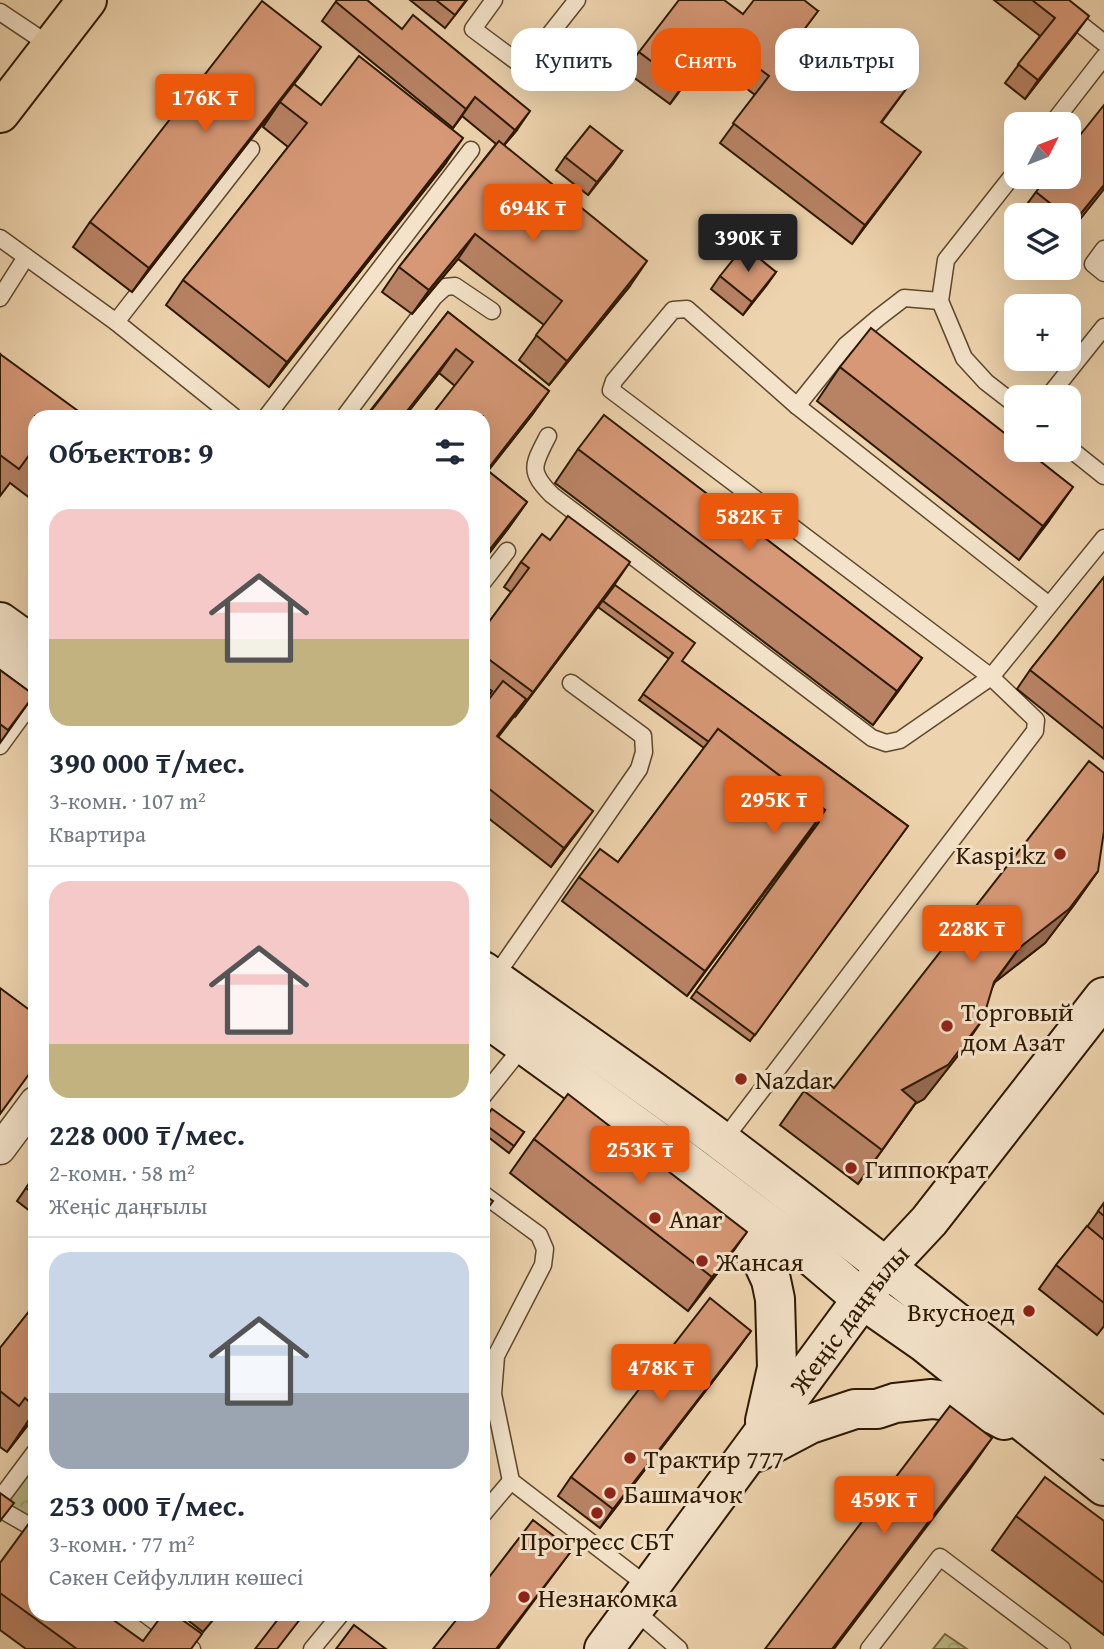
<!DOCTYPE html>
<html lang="ru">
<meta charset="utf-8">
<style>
:root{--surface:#fff;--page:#f6f6f7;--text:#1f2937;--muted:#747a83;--line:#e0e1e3;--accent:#ea580c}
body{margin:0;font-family:"Gentium Book Plus",serif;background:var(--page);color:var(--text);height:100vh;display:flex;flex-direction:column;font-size:26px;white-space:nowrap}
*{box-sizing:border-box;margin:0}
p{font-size:23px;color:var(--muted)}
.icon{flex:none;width:38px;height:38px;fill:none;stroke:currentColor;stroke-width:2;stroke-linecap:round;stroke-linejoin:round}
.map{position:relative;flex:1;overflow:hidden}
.panel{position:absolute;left:28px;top:410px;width:462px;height:1211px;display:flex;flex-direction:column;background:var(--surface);border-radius:21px;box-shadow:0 7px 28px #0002}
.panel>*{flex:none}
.top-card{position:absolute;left:511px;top:28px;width:486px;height:63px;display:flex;gap:14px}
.needle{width:46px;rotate:48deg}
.buttons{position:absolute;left:1004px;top:112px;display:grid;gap:14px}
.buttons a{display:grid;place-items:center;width:77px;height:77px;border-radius:14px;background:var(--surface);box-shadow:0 7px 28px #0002;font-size:35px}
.price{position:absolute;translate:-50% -60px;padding:0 16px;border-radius:7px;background:var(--accent);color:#fff;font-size:23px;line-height:46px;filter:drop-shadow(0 2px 4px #0008)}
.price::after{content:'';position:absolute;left:50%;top:42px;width:21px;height:16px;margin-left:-10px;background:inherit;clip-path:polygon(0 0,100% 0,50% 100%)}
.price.on{background:#222;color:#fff}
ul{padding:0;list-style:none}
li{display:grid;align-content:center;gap:14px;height:371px;padding:0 21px}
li+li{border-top:2px solid var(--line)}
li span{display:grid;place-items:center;height:217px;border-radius:21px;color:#555}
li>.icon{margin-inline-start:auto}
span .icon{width:126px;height:126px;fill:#fffc;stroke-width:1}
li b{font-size:30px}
h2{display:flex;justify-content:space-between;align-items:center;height:84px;padding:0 21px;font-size:30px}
.chip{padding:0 24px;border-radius:21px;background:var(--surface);box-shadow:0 7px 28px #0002;font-size:24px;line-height:63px}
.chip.on{background:var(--accent);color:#fff}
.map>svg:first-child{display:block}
.park{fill:url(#park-crowns);stroke:#746a44;stroke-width:2}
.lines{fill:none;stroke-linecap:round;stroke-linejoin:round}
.lane-casing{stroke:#5d482c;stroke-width:19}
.street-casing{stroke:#5d482c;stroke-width:33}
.secondary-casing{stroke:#2d1901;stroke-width:42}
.primary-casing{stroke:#2d1901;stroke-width:42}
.lane{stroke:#f4e3ca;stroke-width:16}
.street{stroke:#f4e3ca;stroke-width:30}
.secondary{stroke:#f4e3ca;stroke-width:38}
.primary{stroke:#eed4ae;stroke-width:38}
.wall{fill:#b88365;stroke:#2d1901;stroke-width:2}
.shaded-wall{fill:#966a53;stroke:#2d1901;stroke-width:2}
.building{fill:#d69876;stroke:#2d1901;stroke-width:2}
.poi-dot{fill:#8f2418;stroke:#f4e3ca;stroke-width:2.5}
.labels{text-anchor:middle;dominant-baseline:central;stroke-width:6;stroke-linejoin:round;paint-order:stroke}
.poi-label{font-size:26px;fill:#2d1901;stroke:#f4e3ca;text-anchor:start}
.street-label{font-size:26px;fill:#2d1901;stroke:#f4e3ca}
</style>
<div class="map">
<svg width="1104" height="1649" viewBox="0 0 1104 1649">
<defs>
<pattern id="park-crowns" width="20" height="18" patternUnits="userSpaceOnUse" patternTransform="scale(1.75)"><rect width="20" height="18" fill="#bcbc88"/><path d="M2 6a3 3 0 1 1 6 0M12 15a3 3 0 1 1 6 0" fill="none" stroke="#a2a174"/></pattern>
</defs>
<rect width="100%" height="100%" fill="#eed4ae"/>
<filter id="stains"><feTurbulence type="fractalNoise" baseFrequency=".00286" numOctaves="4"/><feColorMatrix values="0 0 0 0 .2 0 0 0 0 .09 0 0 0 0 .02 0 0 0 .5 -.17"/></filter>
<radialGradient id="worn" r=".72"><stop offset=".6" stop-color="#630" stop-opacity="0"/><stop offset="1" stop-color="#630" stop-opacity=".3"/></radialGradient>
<g class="park">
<polygon points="35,1462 35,1527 3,1504"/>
<polygon points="945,1634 967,1649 933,1649"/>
</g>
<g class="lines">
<g class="lane-casing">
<g id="lane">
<polyline points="494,0 473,29 524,67 577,0"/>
<polyline points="1050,0 1104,43"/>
<polyline points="0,12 51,46"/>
<polyline points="1052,124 1104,57"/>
<polyline points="1017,170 946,260 940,301 964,358 986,382 1017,406"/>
<polyline points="0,238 116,322 233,416"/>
<polyline points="1104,249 1093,264 1104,273"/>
<polyline points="0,298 26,257"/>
<polyline points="116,322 251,149"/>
<polyline points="1048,397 1104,327"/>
<polyline points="797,406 846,345 878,318 904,298 940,301"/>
<polyline points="267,416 471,150"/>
<polyline points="345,416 434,297 445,287 455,286 492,311"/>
<path d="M548,436C533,465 528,471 552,495L872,738L886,743L900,740L991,677L611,390L614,381L673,310L687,309L797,406L1049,605"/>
<polyline points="1069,448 1104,476"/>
<polyline points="483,582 507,551"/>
<polyline points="0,746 35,698"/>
<polyline points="492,981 639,769 644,752 643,736 571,683"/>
<polyline points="483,1096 524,1045"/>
<polyline points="722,1142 1035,731 1036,720 991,677 1104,538"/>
<polyline points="483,1194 539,1235 545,1249 543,1265 496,1356 493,1394 511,1481 649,1587"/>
<polyline points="0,1499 35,1452"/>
<polyline points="0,1509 35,1529"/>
<polyline points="483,1514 511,1481"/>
<polyline points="633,1609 679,1649"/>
<polyline points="145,1614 192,1649"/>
<polyline points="312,1649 341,1614"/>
<polyline points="869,1649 940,1557 1062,1649"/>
</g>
</g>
<g class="street-casing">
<polyline id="street" points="0,1149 35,1102"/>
</g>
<g class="secondary-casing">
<g id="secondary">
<polyline points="0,622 35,647"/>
<polyline points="0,658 35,684"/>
<path d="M483,971C563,1028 645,1084 724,1143C852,1240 979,1339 1104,1440"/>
<polyline points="483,1015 675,1154 815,1259 862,1299 925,1343 1104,1486"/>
<polyline points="713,1202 761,1258 771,1280 775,1299 777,1368 765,1421"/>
<polyline points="757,1452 810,1424 855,1409 877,1409 895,1403 932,1399 964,1403 995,1415 1004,1420"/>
<path id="s1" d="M604,1649L885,1268L929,1221L1104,997"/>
</g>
</g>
<g class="primary-casing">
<polyline id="primary" points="0,113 87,0"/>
</g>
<use href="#lane" class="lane"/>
<use href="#street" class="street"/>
<use href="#secondary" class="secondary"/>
<use href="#primary" class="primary"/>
</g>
<g class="wall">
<polygon points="337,0 367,0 517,130 504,145 630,286 549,385 519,360 544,325 458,259 412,314 382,292 399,267 496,144 462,116 453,128 322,21"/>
<polygon points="410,0 467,0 445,28"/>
<polygon points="994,0 1069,0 1075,35 1025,99 1005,83 1040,36"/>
<polygon points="818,11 788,51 836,88 912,81 882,122 907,171 852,244 720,143 755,95 705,57 670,104 625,71 639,52 743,14"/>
<polygon points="304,71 132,292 73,247 90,222"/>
<polygon points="280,102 321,105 446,163 269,387 166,305 183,280 288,147 263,127"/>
<polygon points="622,151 588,195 556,170 565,157"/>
<polygon points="1104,189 1069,233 1069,215 1019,215 1036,192"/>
<polygon points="1017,219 1017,229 1012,226"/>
<polygon points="776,272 743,315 711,289 720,276"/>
<polygon points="448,312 549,391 532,415 488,471 527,502 510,526 483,561 483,416 431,416 455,386 439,373 405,416 366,416"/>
<polygon points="0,354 35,416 35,502 10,483 0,496"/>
<polygon points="840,367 1049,521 1019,560 817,401"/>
<polygon points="578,449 922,658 873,725 555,483"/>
<polygon points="521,562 615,585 682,661 908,826 750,1041 691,998 814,829 813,828 687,996 562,901 579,877 618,862 704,748 639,700 669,659 598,607 600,604 515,717 514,716 498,737 579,830 551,867 483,814 483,707 490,698 488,697 483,704 483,630 511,592 504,587"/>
<polygon points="1104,577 1104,759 1017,689 1030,670"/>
<polygon points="0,670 34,695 0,743"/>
<polygon points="1098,871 1074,905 1045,943 995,982 960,1053 924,1099 915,1104 858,1184 780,1125 804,1091 834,1088"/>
<polygon points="483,1121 524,1132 509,1153 483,1133"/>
<polygon points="534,1139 723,1266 688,1311 510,1173"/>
<polygon points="35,1175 35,1215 17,1201"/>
<polygon points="1104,1203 1104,1326 1097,1335 1039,1289 1056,1265 1087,1227"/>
<polygon points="35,1304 35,1416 7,1452 0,1447 0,1348"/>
<polygon points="751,1331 737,1350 600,1528 558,1496 571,1477"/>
<polygon points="1016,1516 1104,1521 1104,1635 992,1550"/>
<polygon points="0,1563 35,1614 143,1641 192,1649 26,1649 0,1630"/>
<polygon points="180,1614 218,1614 203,1632"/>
</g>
<g class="shaded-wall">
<polygon points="1089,16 1075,35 1025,99 1038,80"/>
<polygon points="719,38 705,57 670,104 683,85"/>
<polygon points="321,47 304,71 132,292 149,268"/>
<polygon points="475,97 462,116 453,128 466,109"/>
<polygon points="530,111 517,130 501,149 515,130"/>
<polygon points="463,138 446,163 269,387 287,362"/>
<polygon points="622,151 613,164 588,195 597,182"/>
<polygon points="921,152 907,171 852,244 865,225"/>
<polygon points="1104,185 1104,189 1069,233 1069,230 1074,222"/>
<polygon points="475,234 458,259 412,314 429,290"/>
<polygon points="647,261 630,286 549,385 567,361"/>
<polygon points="776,272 767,285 743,315 752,302"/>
<polygon points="456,349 439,373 405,416 403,416"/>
<polygon points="549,391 532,415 483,477 483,475"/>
<polygon points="1073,487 1049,521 1019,560 1043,526"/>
<polygon points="527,502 510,526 483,561 483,558"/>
<polygon points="630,562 613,587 515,717 533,692"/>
<polygon points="922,658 898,692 873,725 897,691"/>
<polygon points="526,699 513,718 484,755 497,736"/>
<polygon points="825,810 808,834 687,996 705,971"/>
<polygon points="593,811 579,830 551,867 564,848"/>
<polygon points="1098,871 1074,905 1045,943 995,982 1019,948"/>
<polygon points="983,1019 960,1053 924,1099 915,1104 858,1184 915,1104 902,1090"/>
<polygon points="747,1232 723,1266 688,1311 712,1277"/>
<polygon points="751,1331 737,1350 600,1528 613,1509"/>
<polygon points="35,1411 35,1416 7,1452"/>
<polygon points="992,1438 968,1472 834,1649 832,1649"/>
<polygon points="572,1550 498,1649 496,1649"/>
</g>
<g class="building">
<polygon points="337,0 367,0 402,29 413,15 530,111 515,130 475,97 466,109 336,2"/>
<polygon points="436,0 466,0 455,15"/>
<polygon points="679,0 724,0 743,14 754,0 804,0 818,11 788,51 836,88 867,47 912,81 881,122 921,152 865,225 733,123 769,76 719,38 683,85 639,52"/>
<polygon points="1032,0 1069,0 1089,16 1038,80 1018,64 1055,18"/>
<polygon points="262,1 321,47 149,268 90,222"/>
<polygon points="359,56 463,138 287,362 183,280 307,123 280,102 294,84 321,105"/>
<polygon points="1104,105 1104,185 1074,222 1069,218 1069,215 1065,215 1036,192 1047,177 1069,177 1069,149"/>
<polygon points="590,126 622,151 597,182 565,157"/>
<polygon points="499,141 647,261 567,361 536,335 562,301 475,234 429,290 399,267"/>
<polygon points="744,246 776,272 752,302 720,276"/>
<polygon points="448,312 549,391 487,470 527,502 483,558 483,416 431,416 473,362 456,349 403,416 378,416 371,411"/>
<polygon points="871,328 1017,443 1017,450 1026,450 1073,487 1043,526 840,367"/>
<polygon points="0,354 85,416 35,416 35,447 19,469 0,455"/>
<polygon points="604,415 922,658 897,691 578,449"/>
<polygon points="568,516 630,562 533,692 483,655 483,630 529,568 521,562 542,534 550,540"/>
<polygon points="1104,577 1104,729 1030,670"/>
<polygon points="615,585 695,643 682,661 908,826 755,1035 696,991 819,822 818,821 825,810 718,729 709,742 643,694 673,653 603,601"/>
<polygon points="0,670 34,695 8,730 0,724"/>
<polygon points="503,681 526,699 497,736 593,811 564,848 483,784 483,707"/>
<polygon points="483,685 492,691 483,704"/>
<polygon points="718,729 825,810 705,971 579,877 600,849 618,862"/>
<polygon points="1089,761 1104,773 1104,831 1098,871 1069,909 1019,948 994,982 983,1019 948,1065 902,1090 916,1102 882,1150 804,1091 817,1075 834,1088"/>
<polygon points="0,988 35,1014 35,1066 0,1114"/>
<polygon points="568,1094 747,1232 712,1277 534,1139"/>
<polygon points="492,1109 524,1132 514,1146 483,1123 483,1121"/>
<polygon points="35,1175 35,1195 26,1188"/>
<polygon points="483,1194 493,1201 483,1215"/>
<polygon points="1104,1203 1104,1216 1098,1211"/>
<polygon points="1087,1226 1104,1240 1104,1303 1056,1265"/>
<polygon points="710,1298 751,1331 613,1509 571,1477"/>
<polygon points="35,1304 35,1407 25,1398 19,1406 0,1391 0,1348"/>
<polygon points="950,1406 992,1438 832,1649 765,1649"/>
<polygon points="1045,1477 1104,1521 1104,1583 1016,1516"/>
<polygon points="0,1493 14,1503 0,1521"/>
<polygon points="35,1515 35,1614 105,1614 143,1641 163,1614 174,1614 202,1634 191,1649 77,1649 0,1593 0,1563"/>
<polygon points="533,1520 572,1550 496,1649 433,1649 461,1614 483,1614 483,1585"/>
<polygon points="282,1614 304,1614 277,1649 255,1649"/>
<polygon points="354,1625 386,1649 336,1649"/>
</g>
<g class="poi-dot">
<circle cx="1060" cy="854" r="7"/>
<circle cx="947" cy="1026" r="7"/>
<circle cx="741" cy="1079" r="7"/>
<circle cx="851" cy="1168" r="7"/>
<circle cx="655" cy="1218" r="7"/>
<circle cx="702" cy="1261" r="7"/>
<circle cx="1029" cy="1311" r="7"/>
<circle cx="630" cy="1458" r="7"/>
<circle cx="610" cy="1493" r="7"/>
<circle cx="597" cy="1513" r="7"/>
<circle cx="524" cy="1597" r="7"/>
</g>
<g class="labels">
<g class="poi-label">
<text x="1046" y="854" text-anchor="end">Kaspi.kz</text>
<text x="961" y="1011">Торговый<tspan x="961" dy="30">дом Азат</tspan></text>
<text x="755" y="1079">Nazdar</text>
<text x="865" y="1168">Гиппократ</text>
<text x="669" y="1218">Anar</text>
<text x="716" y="1261">Жансая</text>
<text x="1015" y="1311" text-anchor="end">Вкусноед</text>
<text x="644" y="1458">Трактир 777</text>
<text x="624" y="1493">Башмачок</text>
<text x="597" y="1540" text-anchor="middle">Прогресс СБТ</text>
<text x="538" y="1597">Незнакомка</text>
</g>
<g class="street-label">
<text stroke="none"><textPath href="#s1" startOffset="411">Жеңіс даңғылы</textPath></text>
</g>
</g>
<rect width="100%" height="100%" filter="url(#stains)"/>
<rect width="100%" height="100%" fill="url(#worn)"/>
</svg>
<div class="buttons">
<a><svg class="needle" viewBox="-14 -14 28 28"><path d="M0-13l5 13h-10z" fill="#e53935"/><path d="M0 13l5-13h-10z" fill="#747a83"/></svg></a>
<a><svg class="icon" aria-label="layers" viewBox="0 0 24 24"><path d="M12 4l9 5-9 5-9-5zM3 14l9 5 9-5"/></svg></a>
<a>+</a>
<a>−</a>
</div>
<b class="price" style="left:205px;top:134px">176K ₸</b>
<b class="price" style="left:533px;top:244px">694K ₸</b>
<b class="price on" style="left:748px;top:274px">390K ₸</b>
<b class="price" style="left:749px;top:553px">582K ₸</b>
<b class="price" style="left:774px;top:836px">295K ₸</b>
<b class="price" style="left:972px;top:965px">228K ₸</b>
<b class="price" style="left:640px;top:1186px">253K ₸</b>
<b class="price" style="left:661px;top:1404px">478K ₸</b>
<b class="price" style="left:884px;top:1536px">459K ₸</b>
<div class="top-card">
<a class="chip">Купить</a>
<a class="chip on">Снять</a>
<a class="chip">Фильтры</a>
</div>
<section class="panel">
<h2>Объектов: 9<svg class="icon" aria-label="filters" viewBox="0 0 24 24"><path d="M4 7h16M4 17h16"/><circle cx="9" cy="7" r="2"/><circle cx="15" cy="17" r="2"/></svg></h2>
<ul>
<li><span style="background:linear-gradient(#f6c9c9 60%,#c2b280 0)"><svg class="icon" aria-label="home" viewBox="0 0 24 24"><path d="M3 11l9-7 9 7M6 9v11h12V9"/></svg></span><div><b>390 000 ₸/мес.</b><p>3-комн. · 107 m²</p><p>Квартира</p></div></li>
<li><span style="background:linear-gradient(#f6c9c9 75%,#c2b280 0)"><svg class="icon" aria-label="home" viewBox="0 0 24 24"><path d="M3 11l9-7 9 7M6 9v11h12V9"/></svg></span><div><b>228 000 ₸/мес.</b><p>2-комн. · 58 m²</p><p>Жеңіс даңғылы</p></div></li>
<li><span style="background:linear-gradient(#c9d6e8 65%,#9aa5b1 0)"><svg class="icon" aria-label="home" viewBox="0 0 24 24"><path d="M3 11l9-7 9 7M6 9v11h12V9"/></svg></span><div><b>253 000 ₸/мес.</b><p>3-комн. · 77 m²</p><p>Сәкен Сейфуллин көшесі</p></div></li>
</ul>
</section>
</div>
